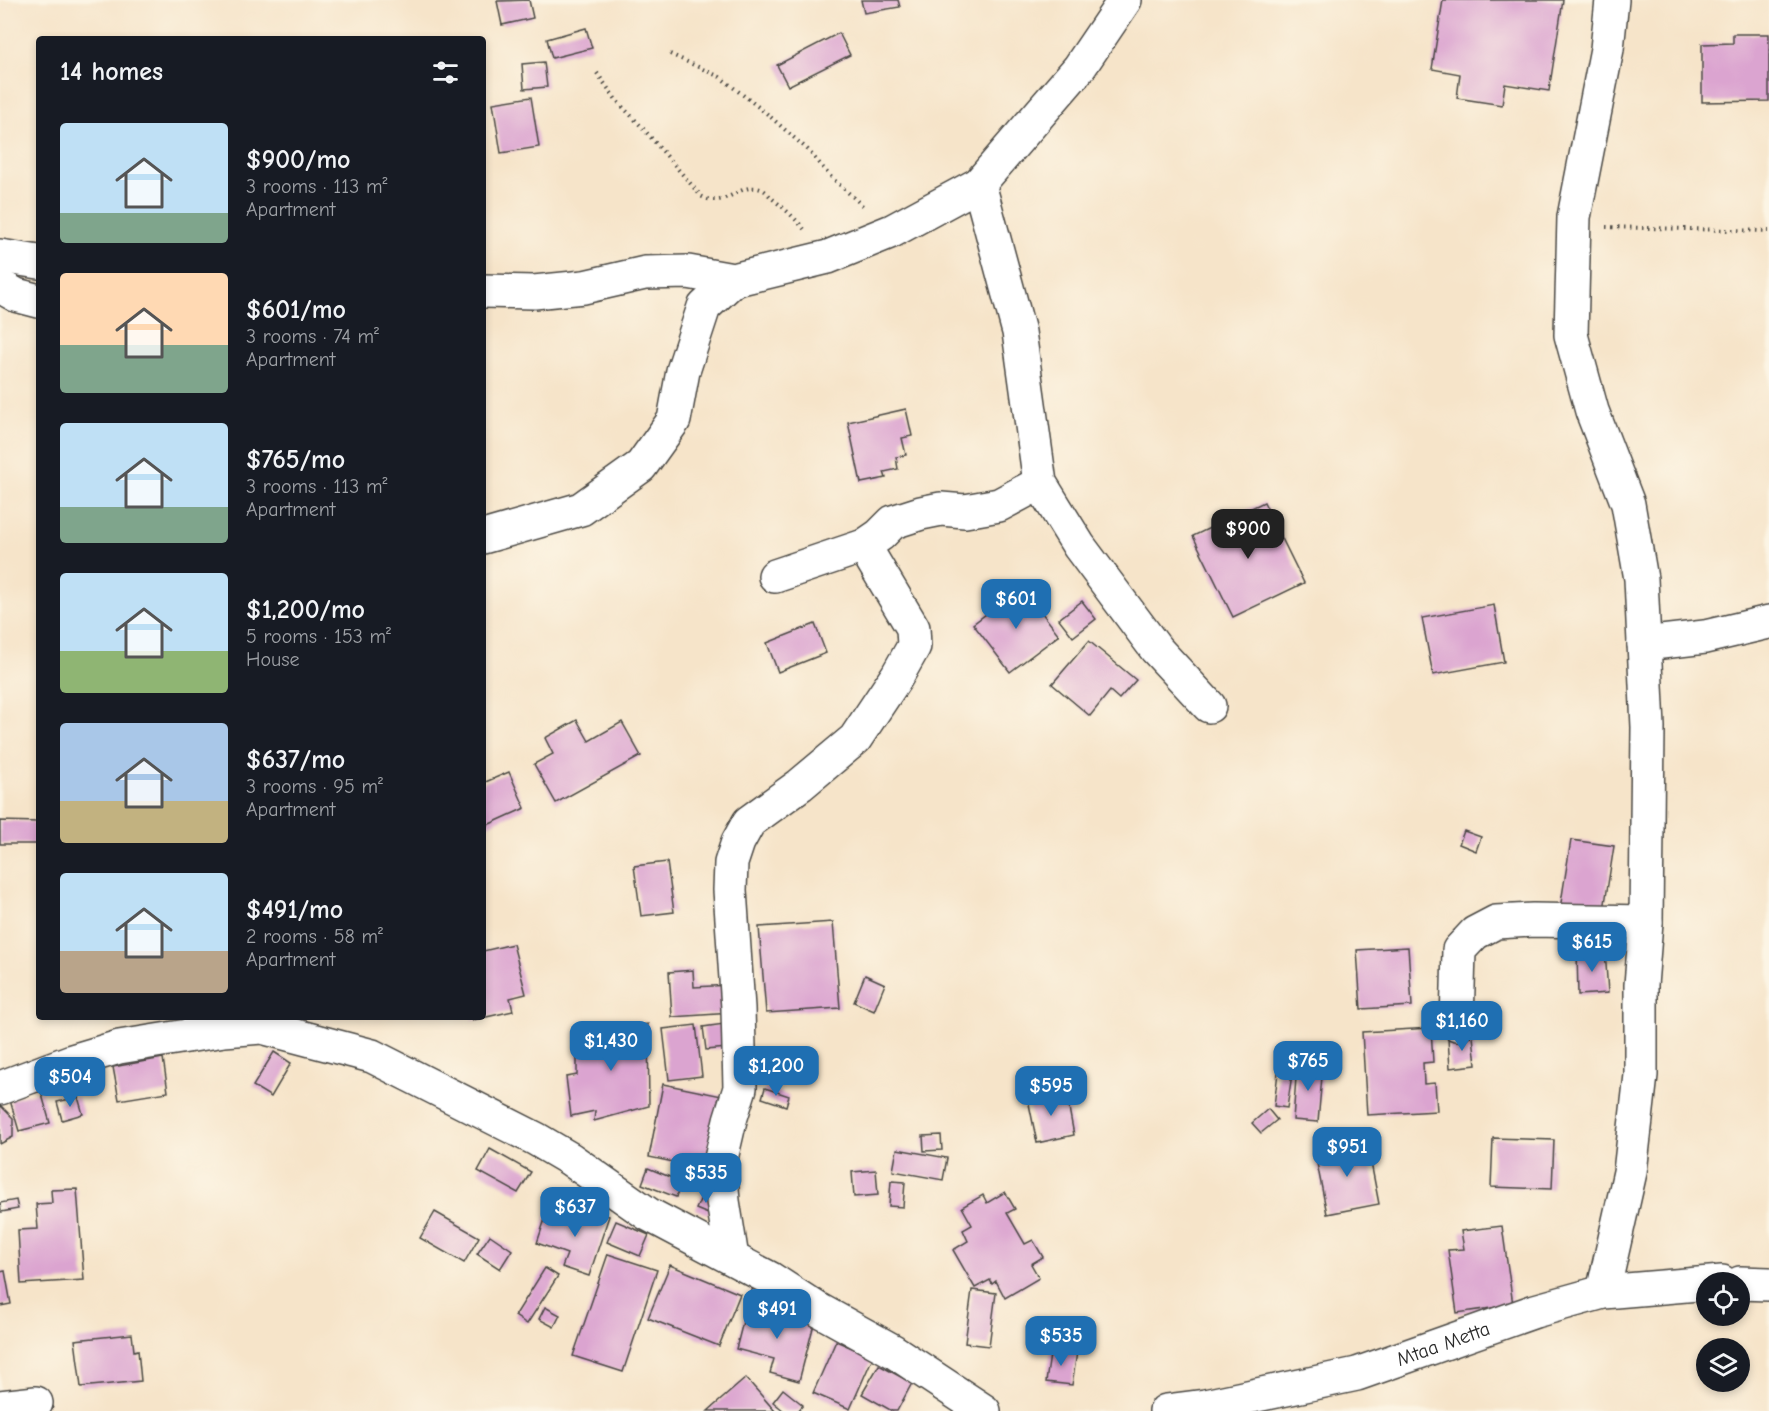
<!DOCTYPE html>
<meta charset="utf-8">
<style>
:root{--surface:#171b24;--page:#20242c;--text:#f1f3f6;--muted:#9ea1a6;--accent:#1f6fb2}
body{margin:0;font-family:"Comic Neue",sans-serif;background:var(--page);color:var(--text);height:100vh;display:flex;flex-direction:column;font-size:22px;white-space:nowrap}
*{box-sizing:border-box;margin:0}
p{font-size:20px;color:var(--muted)}
.icon{flex:none;width:33px;height:33px;fill:none;stroke:currentColor;stroke-width:2;stroke-linecap:round;stroke-linejoin:round}
.map{position:relative;flex:1;overflow:hidden}
.sheet{position:absolute;left:36px;top:36px;width:450px;height:984px;display:flex;flex-direction:column;background:var(--surface);border-radius:6px;box-shadow:0 3px 9px #0003}
.sheet>*{flex:none}
.buttons{position:absolute;left:1696px;top:1272px;display:grid;gap:12px}
.buttons a{display:grid;place-items:center;width:54px;height:54px;border-radius:50%;background:var(--surface);box-shadow:0 3px 9px #0003;font-size:30px}
.price{position:absolute;translate:-50% -51px;padding:0 14px;border-radius:12px;background:var(--accent);color:#fff;font-size:20px;line-height:39px;filter:drop-shadow(0 2px 3px #0008)}
.price::after{content:'';position:absolute;left:50%;top:36px;width:18px;height:14px;margin-left:-9px;background:inherit;clip-path:polygon(0 0,100% 0,50% 100%)}
.price.active{background:#222;color:#fff}
ul{padding:0;list-style:none}
li{display:flex;align-items:center;gap:18px;height:150px;padding:0 24px}
li span{display:grid;place-items:center;flex:none;width:168px;height:120px;border-radius:6px;color:#555}
li>.icon{margin-inline-start:auto}
span .icon{width:72px;height:72px;fill:#fffc;stroke-width:1}
li b{font-size:26px}
h2{display:flex;justify-content:space-between;align-items:center;height:72px;padding:0 24px;font-size:26px}
.map>svg:first-child{display:block}
.building{fill:#dba4d0}
.lines{fill:none;stroke-linecap:round;stroke-linejoin:round}
.minor-casing{stroke:#494743;stroke-width:36}
.path{stroke:#494743;stroke-width:4;stroke-dasharray:1.5 4.5;stroke-linecap:butt}
.minor{stroke:#fff;stroke-width:33}
.labels{text-anchor:middle;dominant-baseline:central;stroke-width:6;stroke-linejoin:round;paint-order:stroke}
.street-label{font-size:20px;fill:#2b2b2b;stroke:#fcf5e5}
</style>
<div class="map">
<svg width="1769" height="1411" viewBox="0 0 1769 1411">
<rect width="100%" height="100%" fill="#fcf5e5"/>
<filter id="ink" filterUnits="userSpaceOnUse"><feTurbulence type="fractalNoise" baseFrequency=".0167" numOctaves="2"/><feDisplacementMap in="SourceGraphic" scale="12" xChannelSelector="R" yChannelSelector="G"/><feConvolveMatrix kernelMatrix="1 2 1 2 8 2 1 2 1" color-interpolation-filters="sRGB"/></filter>
<filter id="wash" filterUnits="userSpaceOnUse"><feTurbulence type="fractalNoise" baseFrequency=".008" numOctaves="4" result="noise"/><feDisplacementMap in="SourceGraphic" scale="24" xChannelSelector="R" yChannelSelector="G"/><feGaussianBlur stdDeviation="1.35" result="paint"/><feColorMatrix in="noise" values="0 0 0 0 0 0 0 0 0 0 0 0 0 0 0 0 0 1.4 0 .05"/><feComposite in="paint" operator="in"/></filter>
<g filter="url(#wash)">
<rect width="100%" height="100%" fill="#f6e4c9"/>
<g id="blocks">
<g class="building">
<polygon points="529,0 533,18 502,25 497,1"/>
<polygon points="861,0 898,0 900,7 864,13"/>
<polygon points="1443,0 1563,0 1549,91 1505,84 1502,105 1457,98 1460,74 1432,69"/>
<polygon points="586,28 592,48 552,58 547,39"/>
<polygon points="839,33 850,55 788,86 777,65"/>
<polygon points="1733,34 1769,34 1769,101 1702,102 1702,44 1733,43"/>
<polygon points="544,62 547,87 524,89 522,64"/>
<polygon points="531,97 539,147 501,153 493,103"/>
<polygon points="906,409 912,436 902,438 906,455 896,457 898,469 884,472 886,478 861,483 848,422"/>
<polygon points="1264,502 1304,583 1233,617 1193,536"/>
<polygon points="1022,587 1059,635 1010,672 973,624"/>
<polygon points="1082,601 1096,619 1073,637 1059,619"/>
<polygon points="1494,605 1504,662 1433,675 1422,618"/>
<polygon points="815,624 826,653 778,672 767,643"/>
<polygon points="1089,641 1136,680 1119,699 1110,691 1090,716 1052,684"/>
<polygon points="577,720 589,741 622,722 641,756 556,803 534,764 553,754 545,738"/>
<polygon points="509,772 525,808 483,827 483,783"/>
<polygon points="0,821 39,822 39,844 0,844"/>
<polygon points="1464,831 1481,837 1476,851 1459,844"/>
<polygon points="1571,840 1614,846 1603,916 1560,909"/>
<polygon points="667,862 674,912 641,916 634,866"/>
<polygon points="833,922 840,1008 766,1013 759,927"/>
<polygon points="513,944 526,994 510,998 513,1011 473,1020 472,1017 483,1017 483,951"/>
<polygon points="1408,947 1412,1006 1361,1009 1357,950"/>
<polygon points="1605,950 1608,993 1578,995 1577,951"/>
<polygon points="693,970 694,987 730,985 732,1013 672,1017 669,972"/>
<polygon points="865,975 885,984 874,1011 854,1002"/>
<polygon points="648,1024 649,1106 594,1121 595,1111 571,1116 566,1077 577,1075 577,1033"/>
<polygon points="724,1024 727,1048 706,1050 703,1027"/>
<polygon points="696,1025 702,1076 669,1080 663,1029"/>
<polygon points="1431,1028 1433,1062 1423,1063 1424,1084 1435,1083 1437,1111 1367,1115 1362,1032"/>
<polygon points="1473,1036 1476,1065 1450,1068 1448,1039"/>
<polygon points="274,1052 291,1063 271,1097 253,1086"/>
<polygon points="163,1058 168,1092 119,1100 113,1067"/>
<polygon points="1297,1063 1323,1065 1318,1122 1293,1120"/>
<polygon points="1278,1072 1292,1074 1287,1108 1274,1106"/>
<polygon points="663,1084 722,1096 707,1169 649,1157"/>
<polygon points="765,1088 789,1096 786,1106 762,1098"/>
<polygon points="41,1091 50,1123 19,1131 10,1100"/>
<polygon points="1066,1092 1074,1135 1037,1143 1028,1099"/>
<polygon points="78,1097 83,1114 62,1120 57,1102"/>
<polygon points="0,1105 13,1118 13,1137 0,1144"/>
<polygon points="1268,1109 1277,1120 1261,1133 1252,1123"/>
<polygon points="941,1135 942,1150 924,1151 923,1136"/>
<polygon points="1493,1138 1554,1140 1552,1189 1491,1187"/>
<polygon points="1367,1142 1379,1204 1327,1214 1315,1153"/>
<polygon points="490,1149 531,1172 518,1193 478,1171"/>
<polygon points="897,1149 947,1158 943,1180 893,1171"/>
<polygon points="648,1168 682,1182 676,1197 642,1184"/>
<polygon points="876,1170 878,1195 854,1197 852,1172"/>
<polygon points="891,1181 905,1182 903,1207 889,1206"/>
<polygon points="77,1189 84,1280 21,1284 18,1230 38,1229 36,1204 52,1203 51,1190"/>
<polygon points="1005,1192 1015,1209 1007,1213 1025,1244 1033,1240 1043,1257 1031,1264 1039,1278 1005,1298 996,1281 992,1284 990,1280 975,1288 953,1250 968,1241 963,1230 972,1225 962,1207 983,1195 987,1203"/>
<polygon points="703,1193 715,1198 708,1214 696,1209"/>
<polygon points="16,1200 18,1209 1,1212 0,1203"/>
<polygon points="582,1207 609,1216 589,1276 562,1267 567,1254 537,1243 548,1210 578,1220"/>
<polygon points="435,1212 479,1237 464,1263 420,1238"/>
<polygon points="616,1221 649,1235 640,1256 607,1242"/>
<polygon points="1502,1226 1513,1305 1457,1313 1448,1250 1464,1249 1461,1231"/>
<polygon points="490,1235 512,1250 500,1269 477,1254"/>
<polygon points="608,1254 657,1270 623,1372 573,1356"/>
<polygon points="670,1265 740,1294 719,1346 648,1318"/>
<polygon points="545,1268 558,1276 527,1324 515,1316"/>
<polygon points="5,1271 11,1304 0,1306 0,1272"/>
<polygon points="754,1287 770,1296 762,1308 747,1298"/>
<polygon points="972,1290 996,1293 989,1346 965,1343"/>
<polygon points="775,1303 792,1307 790,1318 814,1324 799,1381 770,1373 774,1359 736,1349 746,1310 772,1316"/>
<polygon points="545,1307 560,1315 554,1327 539,1319"/>
<polygon points="132,1334 134,1351 138,1350 141,1381 81,1387 75,1340"/>
<polygon points="836,1341 873,1357 850,1409 813,1393"/>
<polygon points="1051,1348 1077,1352 1072,1385 1046,1382"/>
<polygon points="879,1365 912,1383 897,1411 892,1411 862,1394"/>
<polygon points="746,1378 775,1411 708,1411"/>
<polygon points="783,1389 803,1405 798,1411 784,1411 773,1402"/>
</g>
</g>
</g>
<g filter="url(#ink)">
<use href="#blocks" fill-opacity="0" stroke="#494743" stroke-width="1.5"/>
<g class="lines">
<g class="minor-casing">
<g id="minor">
<polyline points="979,184 1019,332 1040,483 1079,546 1156,649 1209,706"/>
<polyline points="0,256 39,262"/>
<polyline points="0,286 16,295 39,301"/>
<polyline points="483,291 534,292 584,287 645,273 688,272 733,280 828,257 892,231 979,184 1079,68 1125,0"/>
<polyline points="483,537 581,509 641,466 674,420 683,371 704,307 733,280"/>
<polyline points="775,576 864,546 880,535 893,522 921,513 941,509 965,511 999,505 1040,483"/>
<polyline points="1644,644 1705,637 1769,622"/>
<polyline points="1457,1024 1459,950 1475,933 1496,922 1533,920 1646,922"/>
<polyline points="0,1088 72,1061 119,1047 224,1030 262,1027 372,1056 536,1139 570,1159 648,1214 771,1279 819,1310 893,1351 984,1411"/>
<polyline points="732,1258 723,1201 720,1163 730,1120 740,1088 738,1008 730,890 731,863 738,842 749,822 800,785 855,739 897,676 914,646 913,628 864,546"/>
<polyline points="1740,1283 1769,1284"/>
<polyline points="1603,1292 1630,1172 1641,1075 1641,985 1646,922 1648,727 1641,579 1628,504 1592,411 1571,335 1574,217 1607,49 1612,0"/>
<polyline points="0,1407 36,1403"/>
<path id="s1" d="M1166,1411L1205,1406L1357,1374L1535,1311L1603,1292L1722,1282"/>
</g>
</g>
<g class="path">
<polyline points="670,54 720,77 766,113 808,150 830,176 864,207"/>
<path d="M597,73L617,101L641,126L701,196C727,211 740,179 763,190C767,192 770,197 774,200C785,209 795,218 804,229"/>
<polyline points="1606,227 1769,231"/>
</g>
<use href="#minor" class="minor"/>
</g>
</g>
<g class="labels">
<g class="street-label">
<text stroke="none"><textPath href="#s1" startOffset="286">Mtaa Metta</textPath></text>
</g>
</g>
</svg>
<div class="buttons">
<a><svg class="icon" aria-label="locate" viewBox="0 0 24 24"><circle cx="12" cy="12" r="6"/><path d="M12 2v4M12 18v4M2 12h4M18 12h4"/></svg></a>
<a><svg class="icon" aria-label="layers" viewBox="0 0 24 24"><path d="M12 4l9 5-9 5-9-5zM3 14l9 5 9-5"/></svg></a>
</div>
<b class="price active" style="left:1248px;top:560px">$900</b>
<b class="price" style="left:1016px;top:630px">$601</b>
<b class="price" style="left:1592px;top:973px">$615</b>
<b class="price" style="left:1462px;top:1052px">$1,160</b>
<b class="price" style="left:611px;top:1072px">$1,430</b>
<b class="price" style="left:1308px;top:1092px">$765</b>
<b class="price" style="left:776px;top:1097px">$1,200</b>
<b class="price" style="left:70px;top:1108px">$504</b>
<b class="price" style="left:1051px;top:1117px">$595</b>
<b class="price" style="left:1347px;top:1178px">$951</b>
<b class="price" style="left:706px;top:1204px">$535</b>
<b class="price" style="left:575px;top:1238px">$637</b>
<b class="price" style="left:777px;top:1340px">$491</b>
<b class="price" style="left:1061px;top:1367px">$535</b>
<section class="sheet">
<h2>14 homes<svg class="icon" aria-label="filters" viewBox="0 0 24 24"><path d="M4 7h16M4 17h16"/><circle cx="9" cy="7" r="2"/><circle cx="15" cy="17" r="2"/></svg></h2>
<ul>
<li><span style="background:linear-gradient(#bfe0f5 75%,#7fa58c 0)"><svg class="icon" aria-label="home" viewBox="0 0 24 24"><path d="M3 11l9-7 9 7M6 9v11h12V9"/></svg></span><div><b>$900/mo</b><p>3 rooms · 113 m²</p><p>Apartment</p></div></li>
<li><span style="background:linear-gradient(#ffd9b3 60%,#7fa58c 0)"><svg class="icon" aria-label="home" viewBox="0 0 24 24"><path d="M3 11l9-7 9 7M6 9v11h12V9"/></svg></span><div><b>$601/mo</b><p>3 rooms · 74 m²</p><p>Apartment</p></div></li>
<li><span style="background:linear-gradient(#bfe0f5 70%,#7fa58c 0)"><svg class="icon" aria-label="home" viewBox="0 0 24 24"><path d="M3 11l9-7 9 7M6 9v11h12V9"/></svg></span><div><b>$765/mo</b><p>3 rooms · 113 m²</p><p>Apartment</p></div></li>
<li><span style="background:linear-gradient(#bfe0f5 65%,#8fb573 0)"><svg class="icon" aria-label="home" viewBox="0 0 24 24"><path d="M3 11l9-7 9 7M6 9v11h12V9"/></svg></span><div><b>$1,200/mo</b><p>5 rooms · 153 m²</p><p>House</p></div></li>
<li><span style="background:linear-gradient(#a9c7e8 65%,#c2b280 0)"><svg class="icon" aria-label="home" viewBox="0 0 24 24"><path d="M3 11l9-7 9 7M6 9v11h12V9"/></svg></span><div><b>$637/mo</b><p>3 rooms · 95 m²</p><p>Apartment</p></div></li>
<li><span style="background:linear-gradient(#bfe0f5 65%,#b9a48a 0)"><svg class="icon" aria-label="home" viewBox="0 0 24 24"><path d="M3 11l9-7 9 7M6 9v11h12V9"/></svg></span><div><b>$491/mo</b><p>2 rooms · 58 m²</p><p>Apartment</p></div></li>
</ul>
</section>
</div>
